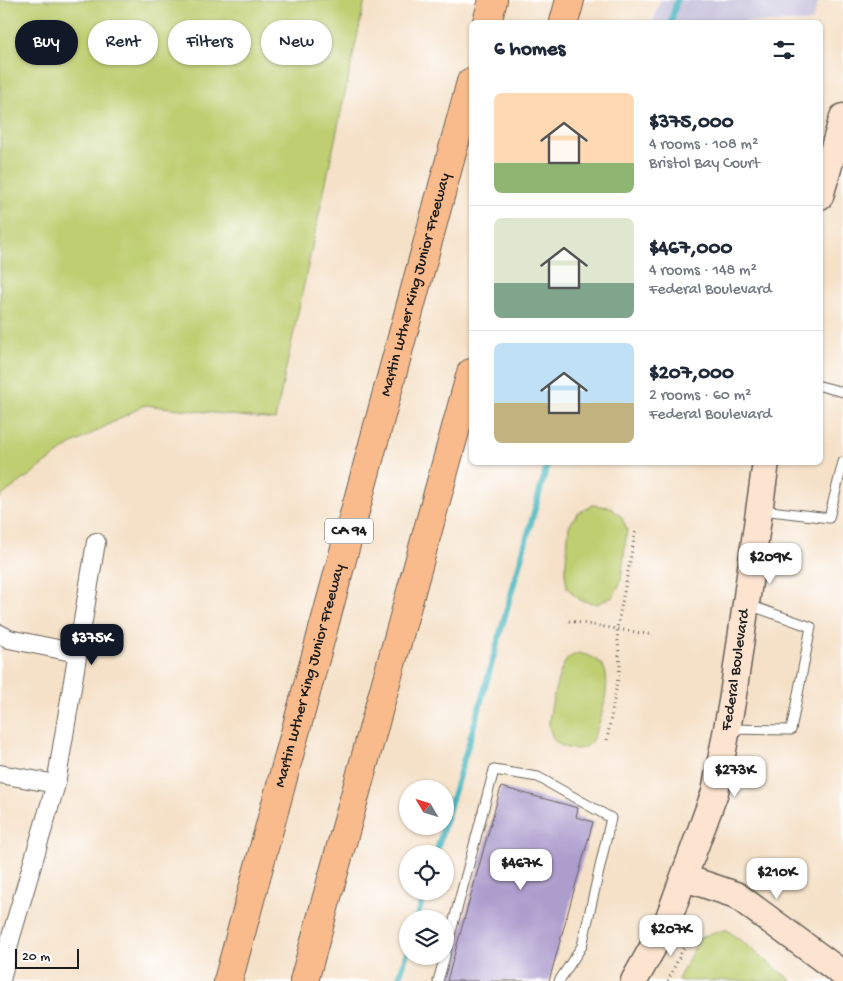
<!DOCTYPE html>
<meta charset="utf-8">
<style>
:root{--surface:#fff;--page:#f2f2f3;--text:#1f2937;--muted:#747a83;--line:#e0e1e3;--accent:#111827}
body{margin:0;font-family:"Gochi Hand",sans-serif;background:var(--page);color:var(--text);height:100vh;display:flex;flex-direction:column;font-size:19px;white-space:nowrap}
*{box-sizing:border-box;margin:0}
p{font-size:16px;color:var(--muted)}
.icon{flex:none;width:28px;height:28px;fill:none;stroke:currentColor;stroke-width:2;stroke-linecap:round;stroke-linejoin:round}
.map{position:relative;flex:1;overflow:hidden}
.details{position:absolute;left:469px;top:20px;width:354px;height:445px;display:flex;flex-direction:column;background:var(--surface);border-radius:8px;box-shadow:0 1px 4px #0004}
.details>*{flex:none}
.banner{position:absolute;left:15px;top:20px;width:379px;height:45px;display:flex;gap:10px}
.needle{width:32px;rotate:308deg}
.controls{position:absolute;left:399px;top:780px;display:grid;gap:10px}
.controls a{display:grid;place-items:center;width:55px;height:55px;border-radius:50%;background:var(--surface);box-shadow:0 1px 4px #0004;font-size:25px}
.scale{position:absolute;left:15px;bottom:12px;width:64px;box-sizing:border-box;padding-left:5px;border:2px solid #1c1c1c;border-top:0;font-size:14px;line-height:18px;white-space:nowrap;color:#1c1c1c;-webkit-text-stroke:4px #fff;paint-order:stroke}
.price{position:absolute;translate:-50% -42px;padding:0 11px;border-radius:10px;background:#fff;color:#222;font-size:16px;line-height:32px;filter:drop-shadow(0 1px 2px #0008)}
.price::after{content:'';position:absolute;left:50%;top:30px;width:15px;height:11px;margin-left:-8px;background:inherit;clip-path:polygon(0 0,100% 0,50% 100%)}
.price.on{background:var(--accent);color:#fff}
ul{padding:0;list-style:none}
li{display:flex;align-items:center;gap:15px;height:125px;padding:0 25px}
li+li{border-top:1px solid var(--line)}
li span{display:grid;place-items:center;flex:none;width:140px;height:100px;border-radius:8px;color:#555}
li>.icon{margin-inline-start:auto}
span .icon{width:60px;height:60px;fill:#fffc;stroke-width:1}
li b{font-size:21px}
h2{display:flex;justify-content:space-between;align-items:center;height:60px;padding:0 25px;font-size:21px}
.pill{padding:0 18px;border-radius:22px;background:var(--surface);box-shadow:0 1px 4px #0004;font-size:18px;line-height:45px}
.pill.on{background:var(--accent);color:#fff}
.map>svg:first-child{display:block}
.industrial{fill:#c5c0da}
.green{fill:#bece70;stroke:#6d7546}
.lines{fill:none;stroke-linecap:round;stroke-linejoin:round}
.stream{stroke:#47b6bf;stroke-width:6}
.building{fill:#ad9dcd}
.lane-casing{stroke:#686158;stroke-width:11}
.street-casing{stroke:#686158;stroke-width:20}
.secondary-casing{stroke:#686158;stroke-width:29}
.highway-casing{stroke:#686158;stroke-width:30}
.path{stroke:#686158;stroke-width:3;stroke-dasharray:1 4;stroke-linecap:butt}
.lane{stroke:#fff;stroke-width:9}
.street{stroke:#fff;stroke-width:18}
.secondary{stroke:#fde4d1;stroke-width:26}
.highway{stroke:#fabb8c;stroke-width:28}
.labels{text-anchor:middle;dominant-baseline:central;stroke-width:4;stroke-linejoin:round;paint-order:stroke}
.shield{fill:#fff;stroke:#606060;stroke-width:1}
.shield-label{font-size:15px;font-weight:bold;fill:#1c1c1c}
.street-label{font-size:16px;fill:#1c1c1c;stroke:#fff}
</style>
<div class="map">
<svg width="843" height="981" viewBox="0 0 843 981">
<rect width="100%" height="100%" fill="#fff"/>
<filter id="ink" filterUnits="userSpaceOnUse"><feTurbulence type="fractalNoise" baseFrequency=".02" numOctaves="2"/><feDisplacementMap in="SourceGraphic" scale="10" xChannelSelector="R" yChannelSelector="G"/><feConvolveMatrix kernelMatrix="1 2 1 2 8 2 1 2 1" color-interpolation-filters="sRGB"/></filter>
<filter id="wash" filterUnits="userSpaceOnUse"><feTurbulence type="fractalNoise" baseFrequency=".0096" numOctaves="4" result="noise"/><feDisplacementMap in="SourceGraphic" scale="20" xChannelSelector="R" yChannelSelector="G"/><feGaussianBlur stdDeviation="1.12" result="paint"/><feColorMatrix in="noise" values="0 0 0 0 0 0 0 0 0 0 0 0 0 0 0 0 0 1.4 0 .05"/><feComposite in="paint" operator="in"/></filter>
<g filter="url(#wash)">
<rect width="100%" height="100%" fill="#f5e1c8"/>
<polygon class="industrial" points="660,0 819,0 812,22 653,22"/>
<g class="green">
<polygon points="0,0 365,0 275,420 145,405 69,446 0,497"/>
<polygon points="592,505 609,507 621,516 627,529 621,581 613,597 597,604 580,600 567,588 565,573 569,526 578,513"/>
<path d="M578,653C589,655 598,658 604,668C612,681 600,732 589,744C580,753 559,749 553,738C551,734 549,727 549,723C550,710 558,671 566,661C568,657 574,655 578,653Z"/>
<polygon points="727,930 792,981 677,981 700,938 714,932"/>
</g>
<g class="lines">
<g class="stream">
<polyline points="671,22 677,0"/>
<polyline points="445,823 480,705 548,462"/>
<polyline points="436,854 444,826"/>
<polyline points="417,919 425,891"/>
<polyline points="398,981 408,950"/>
</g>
</g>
<g id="blocks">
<polygon class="building" points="501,787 578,808 576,817 593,822 549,981 447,981"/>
</g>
</g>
<g filter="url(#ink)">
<use href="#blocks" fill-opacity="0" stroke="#686158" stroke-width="1"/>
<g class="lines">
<g class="lane-casing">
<g id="lane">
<polyline points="820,386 843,392"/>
<polyline points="762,510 829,518 843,462"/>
<polyline points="729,729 791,730 811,627 749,605"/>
<polyline points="445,954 494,770 538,777 611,818 582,946 559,981"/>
<polyline points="438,981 445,956"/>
</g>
</g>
<g class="street-casing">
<g id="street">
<polyline points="0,634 9,639 77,653"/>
<polyline points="0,774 56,784"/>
<polyline points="1,981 10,940 56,784 96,542"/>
</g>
</g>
<g class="secondary-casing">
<g id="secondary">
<polyline points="820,196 843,117"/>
<polyline points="685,878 736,895 843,974"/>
<path id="s1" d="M634,981L668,920L715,792L732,702L766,462"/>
</g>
</g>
<g class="highway-casing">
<g id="highway">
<polyline points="487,22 493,0"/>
<polyline points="564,22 570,0"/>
<path id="s2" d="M228,981L471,82"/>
<polyline points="304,981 471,373"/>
</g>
</g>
<g class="path">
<polyline points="569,621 653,635"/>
<polyline points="607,740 620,667 617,629 636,529"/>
<polyline points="668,981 689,936"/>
</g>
<use href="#lane" class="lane"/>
<use href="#street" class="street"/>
<use href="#secondary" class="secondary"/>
<use href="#highway" class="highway"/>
</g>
</g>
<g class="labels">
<rect class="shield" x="325" y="518.5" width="48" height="25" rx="4"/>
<g class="shield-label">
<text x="349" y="531">CA 94</text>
</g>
<g class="street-label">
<text stroke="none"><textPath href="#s2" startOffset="721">Martin Luther King Junior Freeway</textPath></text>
<text stroke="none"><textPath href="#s1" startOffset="330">Federal Boulevard</textPath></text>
<text stroke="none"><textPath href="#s2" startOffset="316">Martin Luther King Junior Freeway</textPath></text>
</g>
</g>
</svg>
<div class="controls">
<a><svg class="needle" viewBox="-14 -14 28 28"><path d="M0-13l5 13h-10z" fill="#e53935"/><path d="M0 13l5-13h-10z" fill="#747a83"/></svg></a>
<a><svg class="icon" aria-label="locate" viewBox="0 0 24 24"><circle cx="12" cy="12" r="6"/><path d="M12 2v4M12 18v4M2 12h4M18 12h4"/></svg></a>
<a><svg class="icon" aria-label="layers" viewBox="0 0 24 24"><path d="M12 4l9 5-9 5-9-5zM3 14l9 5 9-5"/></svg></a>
</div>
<div class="scale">20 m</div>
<b class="price" style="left:770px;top:585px">$209K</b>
<b class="price on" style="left:92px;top:666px">$375K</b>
<b class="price" style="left:735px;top:798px">$273K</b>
<b class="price" style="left:521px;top:891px">$467K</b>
<b class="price" style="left:777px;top:900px">$210K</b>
<b class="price" style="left:671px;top:957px">$207K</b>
<div class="banner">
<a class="pill on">Buy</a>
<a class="pill">Rent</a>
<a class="pill">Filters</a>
<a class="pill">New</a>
</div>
<section class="details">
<h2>6 homes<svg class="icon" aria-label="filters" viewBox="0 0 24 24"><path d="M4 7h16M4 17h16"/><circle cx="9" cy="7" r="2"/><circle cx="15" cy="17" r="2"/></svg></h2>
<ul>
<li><span style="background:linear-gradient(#ffd9b3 70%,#8fb573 0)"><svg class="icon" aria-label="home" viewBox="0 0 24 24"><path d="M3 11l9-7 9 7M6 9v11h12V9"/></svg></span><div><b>$375,000</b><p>4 rooms · 108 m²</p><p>Bristol Bay Court</p></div></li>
<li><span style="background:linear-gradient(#dfe7d0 65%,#7fa58c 0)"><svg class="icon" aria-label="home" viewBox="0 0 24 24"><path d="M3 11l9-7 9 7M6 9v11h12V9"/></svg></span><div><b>$467,000</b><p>4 rooms · 148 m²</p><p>Federal Boulevard</p></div></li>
<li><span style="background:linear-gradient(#bfe0f5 60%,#c2b280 0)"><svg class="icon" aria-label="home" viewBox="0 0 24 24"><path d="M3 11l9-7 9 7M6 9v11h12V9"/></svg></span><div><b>$207,000</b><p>2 rooms · 60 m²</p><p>Federal Boulevard</p></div></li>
</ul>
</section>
</div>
